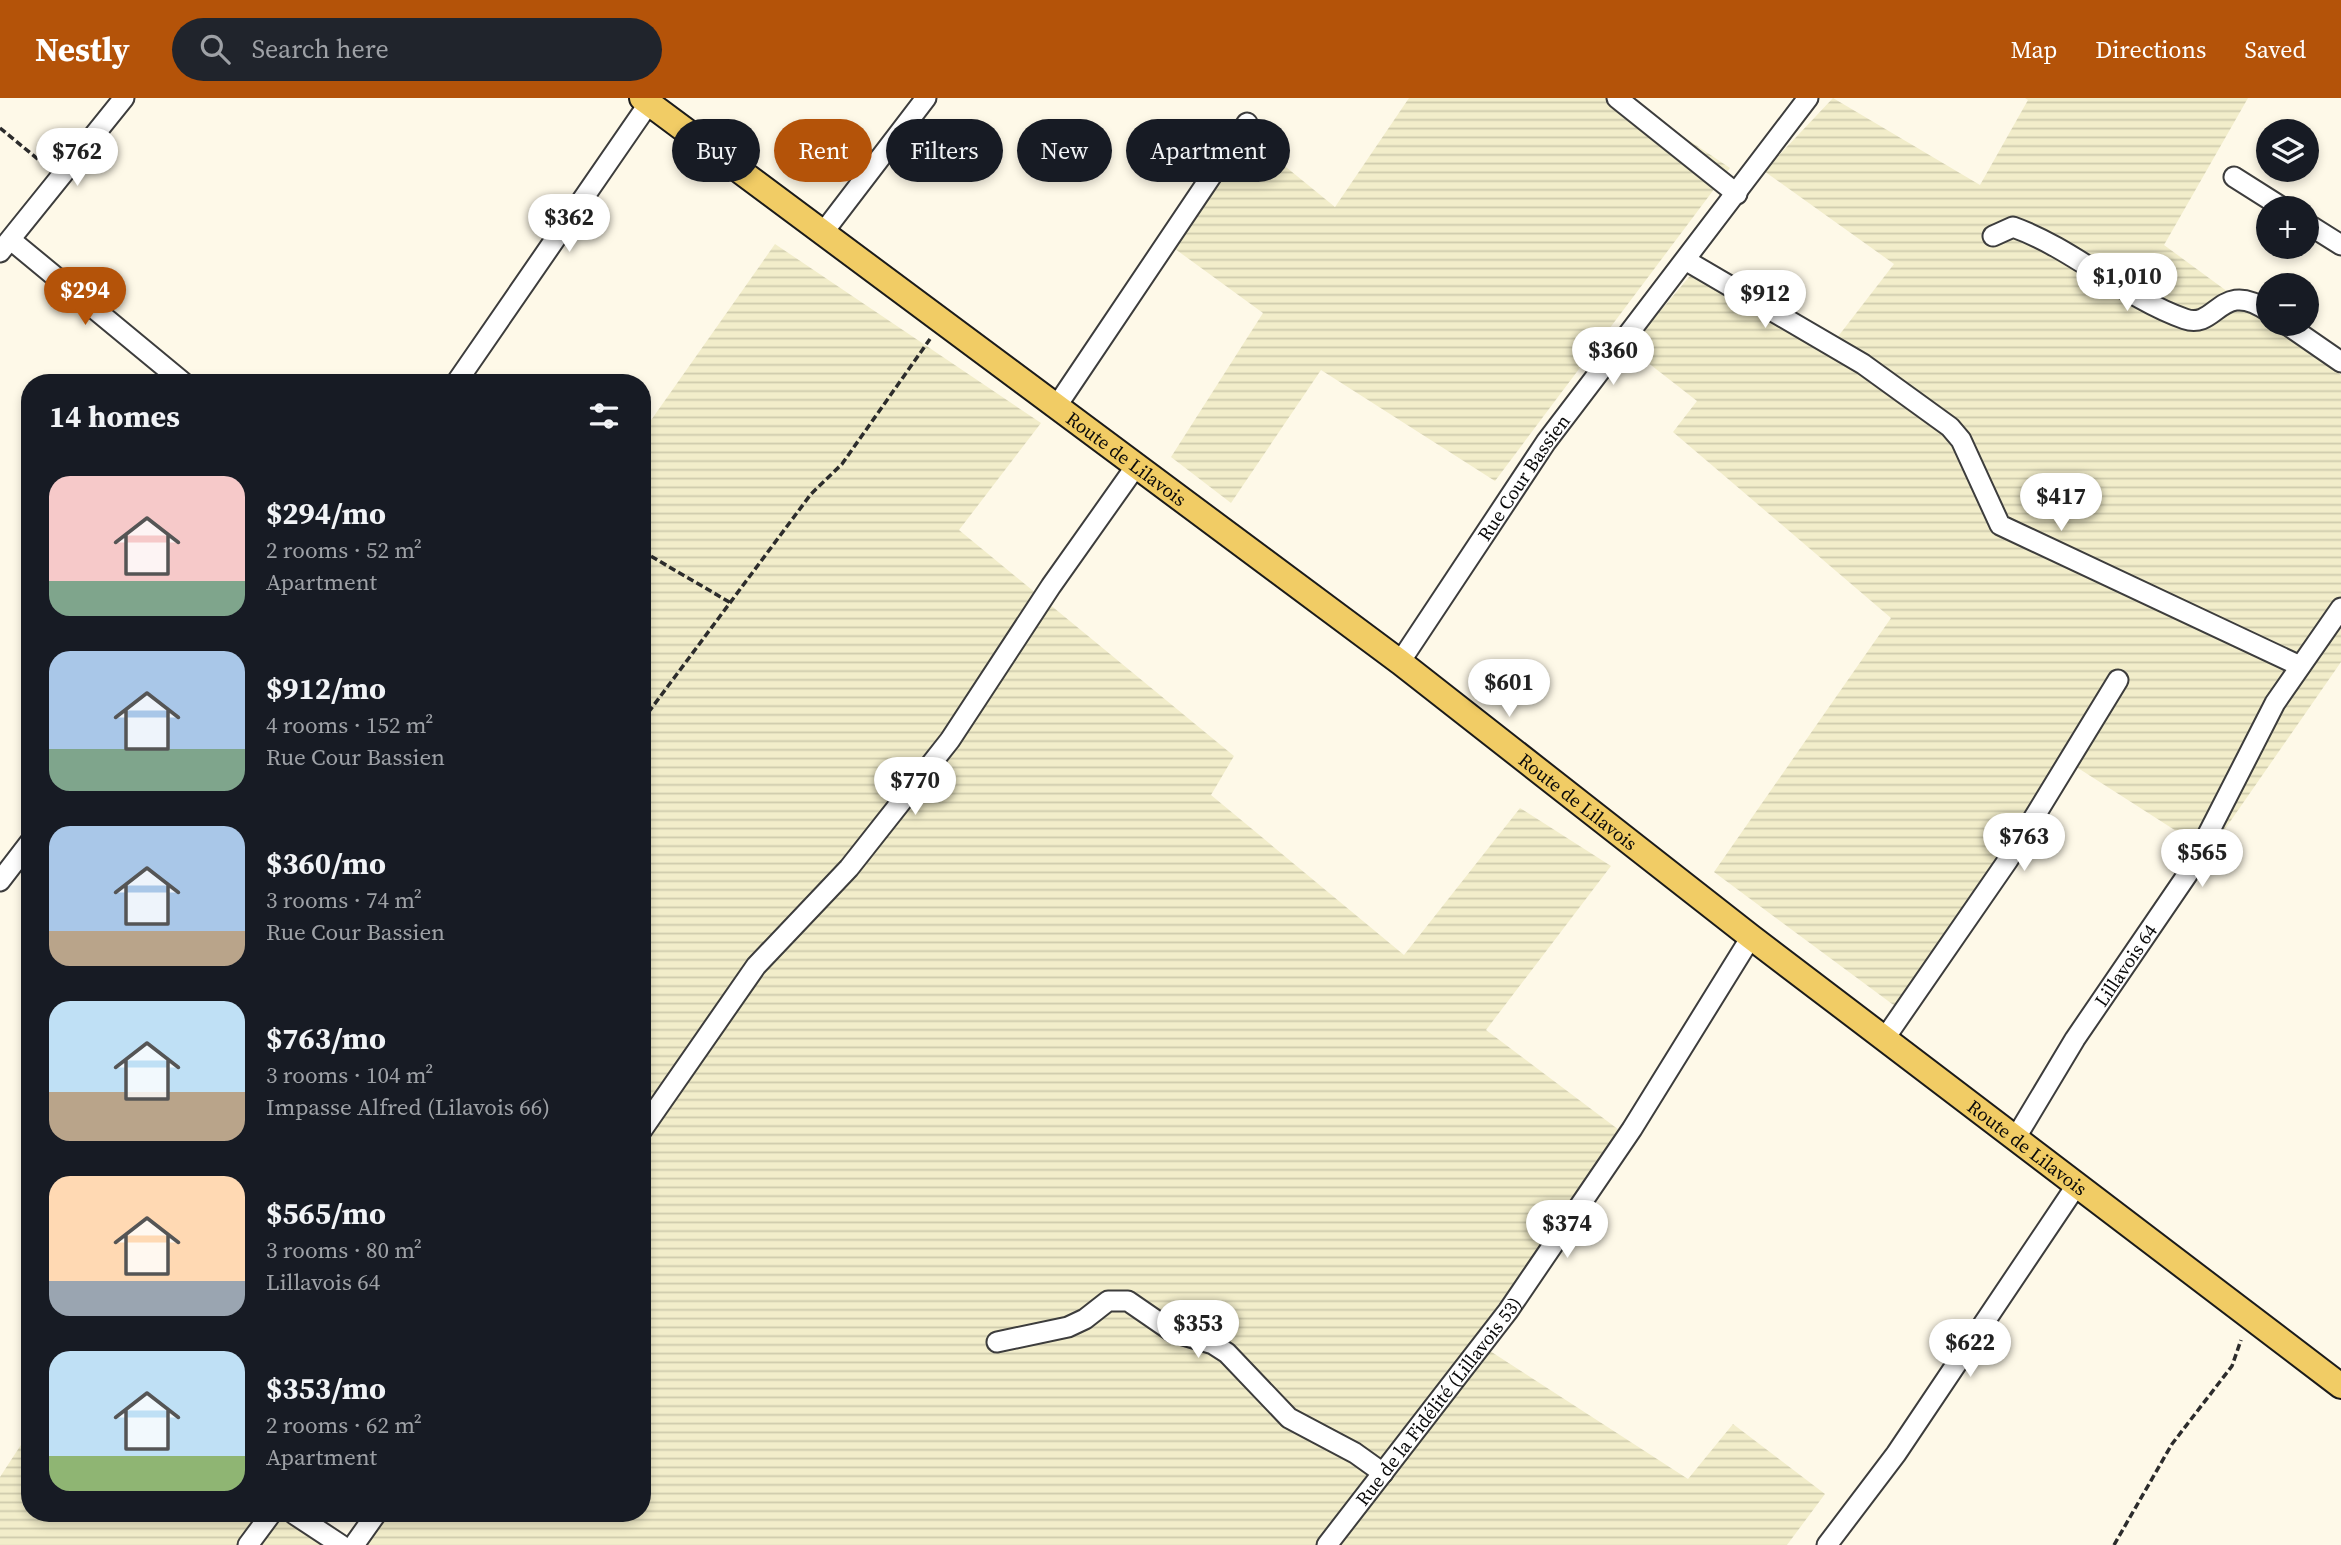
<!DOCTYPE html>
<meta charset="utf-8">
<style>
:root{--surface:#171b24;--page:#20242c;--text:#f1f3f6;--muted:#9ea1a6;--accent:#b45309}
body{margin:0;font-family:"Source Serif 4",serif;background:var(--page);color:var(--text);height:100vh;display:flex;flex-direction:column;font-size:26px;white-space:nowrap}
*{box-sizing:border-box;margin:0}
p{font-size:23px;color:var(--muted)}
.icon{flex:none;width:38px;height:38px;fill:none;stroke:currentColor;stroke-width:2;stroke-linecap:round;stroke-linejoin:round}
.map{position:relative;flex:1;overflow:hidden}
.details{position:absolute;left:21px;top:276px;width:630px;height:1148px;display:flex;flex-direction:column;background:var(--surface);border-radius:28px;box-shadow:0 4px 10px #0003}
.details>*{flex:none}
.hud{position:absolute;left:672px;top:21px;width:665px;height:63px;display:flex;gap:14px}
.fabs{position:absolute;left:2256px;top:21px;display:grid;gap:14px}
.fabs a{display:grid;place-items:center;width:63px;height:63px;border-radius:50%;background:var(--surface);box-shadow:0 4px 10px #0003;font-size:35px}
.price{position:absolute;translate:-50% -60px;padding:0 16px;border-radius:24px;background:#fff;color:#222;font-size:23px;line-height:46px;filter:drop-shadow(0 2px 4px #0008)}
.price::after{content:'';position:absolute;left:50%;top:42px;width:21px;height:16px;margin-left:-10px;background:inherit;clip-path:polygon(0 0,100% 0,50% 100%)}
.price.current{background:var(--accent);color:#fff}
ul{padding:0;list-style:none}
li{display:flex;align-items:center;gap:21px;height:175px;padding:0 28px}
li span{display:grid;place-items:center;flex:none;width:196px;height:140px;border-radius:21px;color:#555}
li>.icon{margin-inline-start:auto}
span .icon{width:84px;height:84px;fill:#fffc;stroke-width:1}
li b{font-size:30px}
h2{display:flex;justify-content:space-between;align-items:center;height:84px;padding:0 28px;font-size:30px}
.pill{padding:0 24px;border-radius:32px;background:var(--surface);box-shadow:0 4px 10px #0003;font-size:24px;line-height:63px}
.pill.current{background:var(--accent);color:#fff}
header{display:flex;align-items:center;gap:42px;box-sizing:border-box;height:98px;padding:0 35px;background:var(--accent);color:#fff}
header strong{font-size:33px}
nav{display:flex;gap:38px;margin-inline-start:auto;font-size:24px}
.search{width:490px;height:63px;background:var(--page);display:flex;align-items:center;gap:18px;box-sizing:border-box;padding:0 24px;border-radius:38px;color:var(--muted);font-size:26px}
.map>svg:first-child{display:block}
.farmland{fill:url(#farmland-rules)}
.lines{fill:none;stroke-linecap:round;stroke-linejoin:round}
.minor-casing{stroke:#3d3d3d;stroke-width:23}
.major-casing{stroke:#1b1b1b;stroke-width:28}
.path{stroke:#2c2c2c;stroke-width:3.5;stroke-dasharray:7 3.5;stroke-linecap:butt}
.minor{stroke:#fff;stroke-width:19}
.major{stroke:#f1cc65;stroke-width:24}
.labels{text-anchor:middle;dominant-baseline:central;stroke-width:7;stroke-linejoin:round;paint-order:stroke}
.street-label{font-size:19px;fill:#0a0a0a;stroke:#fff}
</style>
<header>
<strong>Nestly</strong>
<div class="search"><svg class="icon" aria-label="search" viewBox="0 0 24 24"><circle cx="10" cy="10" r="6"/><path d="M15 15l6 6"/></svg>Search here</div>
<nav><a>Map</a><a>Directions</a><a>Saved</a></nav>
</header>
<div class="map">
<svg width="2341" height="1447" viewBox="0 0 2341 1447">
<defs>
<pattern id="farmland-rules" width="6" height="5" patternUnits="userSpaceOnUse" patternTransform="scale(1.75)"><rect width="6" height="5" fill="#f2edca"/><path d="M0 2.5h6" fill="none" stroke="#cecaac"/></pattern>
</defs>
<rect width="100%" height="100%" fill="#fef9e8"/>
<g class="farmland">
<polygon points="1409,0 1626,0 1730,70 1495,383 1321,272 1231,405 1171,359 1263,215 1171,148 1248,38 1335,109"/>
<polygon points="1833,0 1980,87 2028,2 2025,0 2248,0 2164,147 2341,277 2341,564 2209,754 2067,663 1903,914 1714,774 1891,520 1673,334 1697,303 1629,250 1700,166 1833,245 1894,166 1764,73"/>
<polygon points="775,146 1041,325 959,432 1234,658 1211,697 1404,857 1520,710 1611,768 1486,932 1623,1035 1473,1242 1688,1381 1733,1326 1825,1396 1787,1447 350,1447 372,1416 642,1416 642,335"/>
<polygon points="30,1333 30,1416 310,1416 349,1447 0,1447 0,1379"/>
</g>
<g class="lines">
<g class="minor-casing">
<g id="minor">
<polyline points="1617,0 1737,96"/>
<polyline points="2234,79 2283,110"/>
<polyline points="2306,125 2341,147"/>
<polyline points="822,136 926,0"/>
<path d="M1993,138L2013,129C2074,151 2123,199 2185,221C2217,232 2220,180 2268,213"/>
<polyline points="11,142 184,285"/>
<polyline points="0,154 124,0"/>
<polyline points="1687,163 1863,266 1950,329 1961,342 2000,427 2300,568"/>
<polyline points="2286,226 2341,264"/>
<polyline points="456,285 649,5"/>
<polyline points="1056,309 1247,25"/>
<path id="s1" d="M1400,564L1546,344L1808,0"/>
<polyline points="0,783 30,744"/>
<polyline points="1885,940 2008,762 2118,582"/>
<polyline points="642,1032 756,868 849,770 950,642 1051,488 1136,368"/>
<path id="s2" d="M2015,1041L2075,941L2187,777L2275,605L2341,510"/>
<polyline points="997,1244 1068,1229 1085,1221 1108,1203 1128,1203 1173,1234 1213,1246 1227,1255 1289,1320 1355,1355 1383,1375"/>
<polyline points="294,1416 341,1447"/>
<polyline points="248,1447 271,1416"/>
<polyline points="354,1447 376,1416"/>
<path id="s3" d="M1327,1447L1508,1213L1632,1031L1751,839"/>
<polyline points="1827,1447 1896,1356 2076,1088"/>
</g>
</g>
<g class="major-casing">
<g id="major">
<path id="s4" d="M642,0L1400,564L1751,839L2341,1288"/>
</g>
</g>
<g class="path">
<polyline points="0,30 45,67"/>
<polyline points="642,453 731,505"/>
<polyline points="642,623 811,396 842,366 930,241"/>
<polyline points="2114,1447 2172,1346 2232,1268 2241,1242"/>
</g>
<use href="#minor" class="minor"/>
<use href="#major" class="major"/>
</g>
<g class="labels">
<g class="street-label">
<text stroke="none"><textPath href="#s4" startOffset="604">Route de Lilavois</textPath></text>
<text stroke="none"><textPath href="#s1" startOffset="222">Rue Cour Bassien</textPath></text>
<text stroke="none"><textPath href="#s4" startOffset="1171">Route de Lilavois</textPath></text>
<text stroke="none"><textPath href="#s2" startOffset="206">Lillavois 64</textPath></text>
<text stroke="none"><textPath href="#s4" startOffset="1738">Route de Lilavois</textPath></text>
<text stroke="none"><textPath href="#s3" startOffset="182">Rue de la Fidélité (Lillavois 53)</textPath></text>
</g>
</g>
</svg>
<div class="fabs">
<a><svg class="icon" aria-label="layers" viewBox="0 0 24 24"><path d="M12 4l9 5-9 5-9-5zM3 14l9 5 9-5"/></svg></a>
<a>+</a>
<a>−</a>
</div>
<b class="price" style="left:77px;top:90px">$762</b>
<b class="price" style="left:569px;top:156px">$362</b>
<b class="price" style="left:2127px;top:215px">$1,010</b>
<b class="price current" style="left:85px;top:229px">$294</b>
<b class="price" style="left:1765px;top:232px">$912</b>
<b class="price" style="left:1613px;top:289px">$360</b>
<b class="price" style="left:2061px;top:435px">$417</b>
<b class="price" style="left:1509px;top:621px">$601</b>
<b class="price" style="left:915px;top:719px">$770</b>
<b class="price" style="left:2024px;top:775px">$763</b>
<b class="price" style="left:2202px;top:791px">$565</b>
<b class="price" style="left:1567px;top:1162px">$374</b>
<b class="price" style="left:1198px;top:1262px">$353</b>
<b class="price" style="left:1970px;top:1281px">$622</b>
<div class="hud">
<a class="pill">Buy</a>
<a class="pill current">Rent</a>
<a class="pill">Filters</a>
<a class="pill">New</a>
<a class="pill">Apartment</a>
</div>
<section class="details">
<h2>14 homes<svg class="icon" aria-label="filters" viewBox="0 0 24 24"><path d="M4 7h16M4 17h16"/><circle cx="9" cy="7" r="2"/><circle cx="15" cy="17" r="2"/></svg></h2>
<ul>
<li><span style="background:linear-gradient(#f6c9c9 75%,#7fa58c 0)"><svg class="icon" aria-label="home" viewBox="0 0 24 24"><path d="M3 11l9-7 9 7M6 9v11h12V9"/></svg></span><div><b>$294/mo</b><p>2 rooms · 52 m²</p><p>Apartment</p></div></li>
<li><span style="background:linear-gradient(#a9c7e8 70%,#7fa58c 0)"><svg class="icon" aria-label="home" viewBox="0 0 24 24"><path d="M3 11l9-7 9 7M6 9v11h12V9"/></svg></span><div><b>$912/mo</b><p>4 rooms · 152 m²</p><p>Rue Cour Bassien</p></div></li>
<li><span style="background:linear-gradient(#a9c7e8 75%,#b9a48a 0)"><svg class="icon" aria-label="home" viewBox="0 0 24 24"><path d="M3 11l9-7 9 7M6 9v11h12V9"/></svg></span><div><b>$360/mo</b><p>3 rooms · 74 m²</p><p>Rue Cour Bassien</p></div></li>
<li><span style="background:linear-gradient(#bfe0f5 65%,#b9a48a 0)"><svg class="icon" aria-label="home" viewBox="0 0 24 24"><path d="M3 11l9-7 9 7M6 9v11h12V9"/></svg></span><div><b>$763/mo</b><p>3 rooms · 104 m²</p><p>Impasse Alfred (Lilavois 66)</p></div></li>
<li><span style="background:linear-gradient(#ffd9b3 75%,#9aa5b1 0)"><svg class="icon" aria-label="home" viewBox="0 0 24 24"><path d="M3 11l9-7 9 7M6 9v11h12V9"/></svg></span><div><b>$565/mo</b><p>3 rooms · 80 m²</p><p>Lillavois 64</p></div></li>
<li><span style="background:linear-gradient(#bfe0f5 75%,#8fb573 0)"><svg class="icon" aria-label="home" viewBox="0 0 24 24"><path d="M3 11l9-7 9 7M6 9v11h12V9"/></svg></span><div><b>$353/mo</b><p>2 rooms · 62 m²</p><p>Apartment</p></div></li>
</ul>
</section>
</div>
